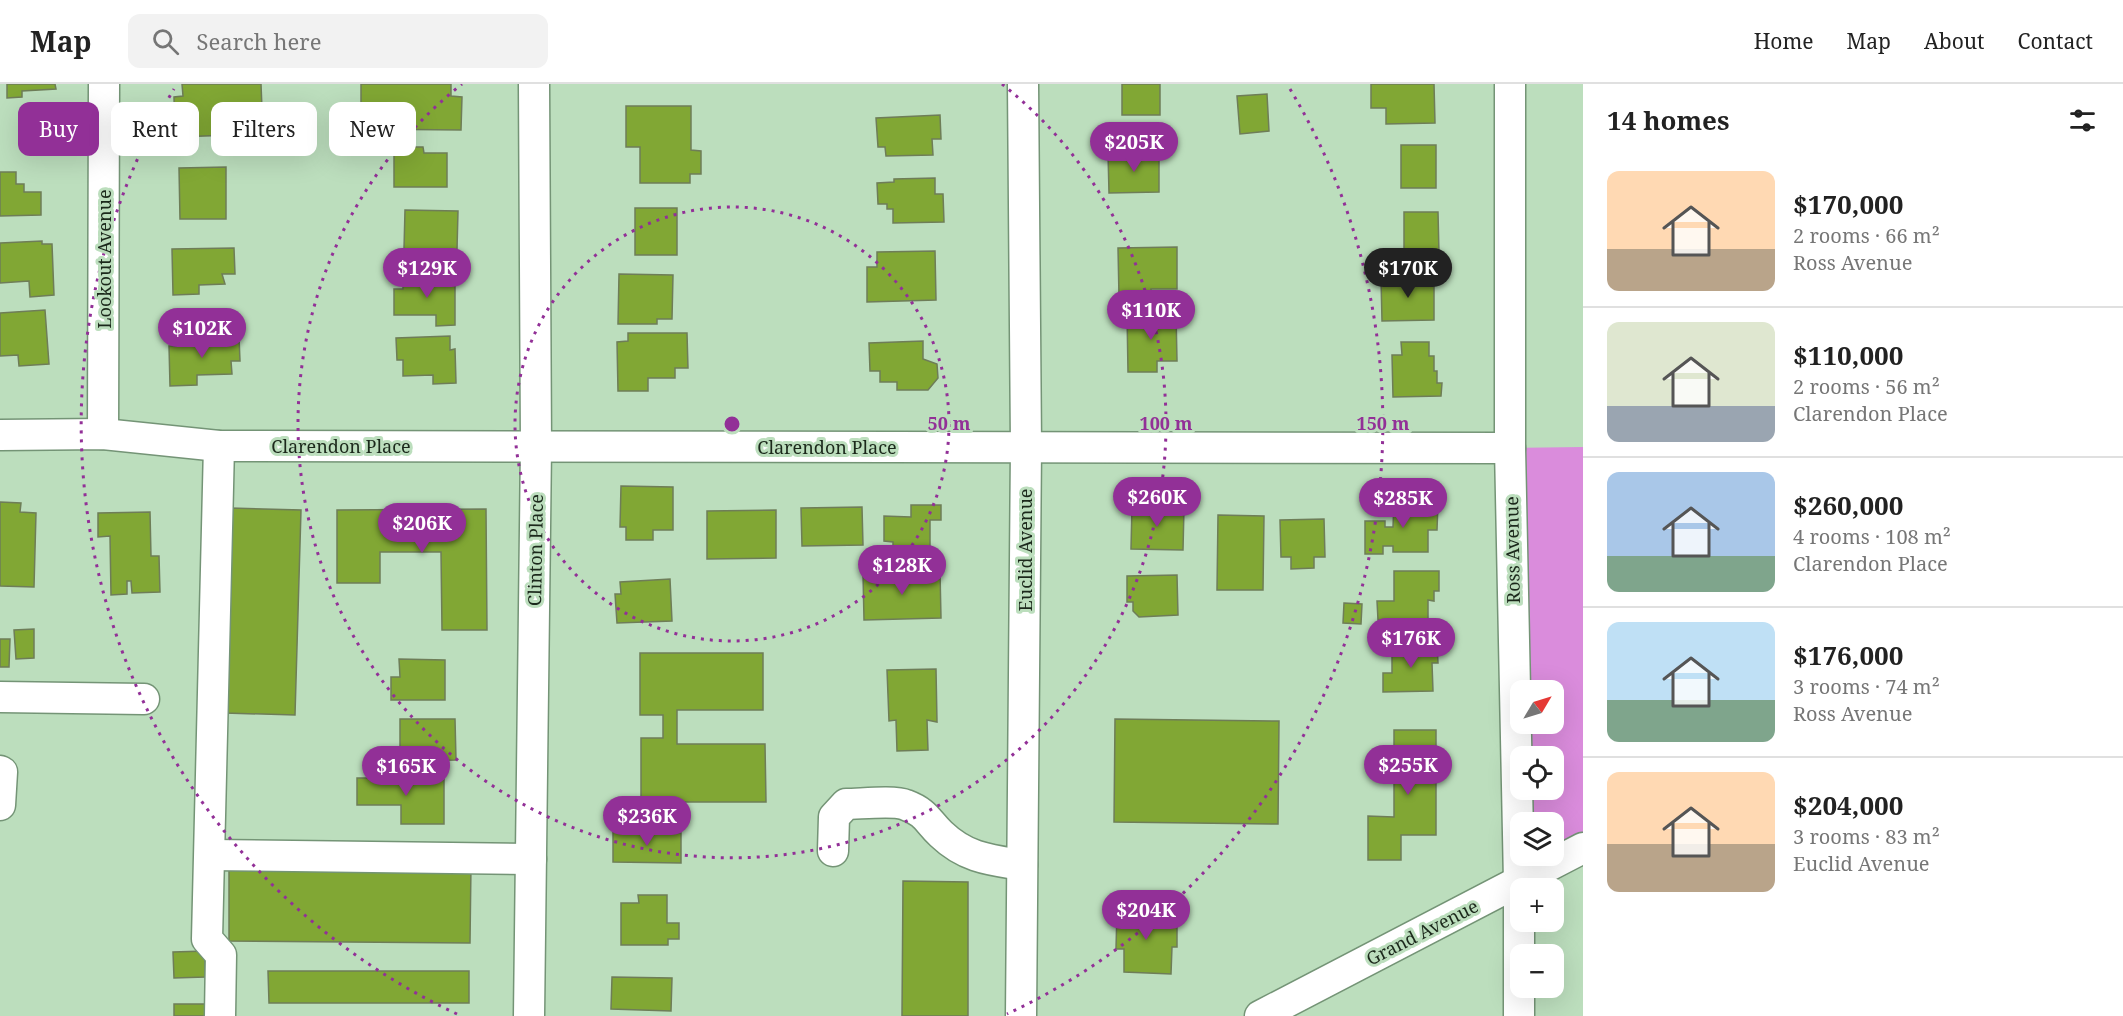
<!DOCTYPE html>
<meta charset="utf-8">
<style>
:root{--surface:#fff;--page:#f2f2f2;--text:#222;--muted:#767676;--line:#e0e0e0;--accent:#923097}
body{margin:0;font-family:"Noto Serif",serif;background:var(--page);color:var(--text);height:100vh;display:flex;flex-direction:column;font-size:22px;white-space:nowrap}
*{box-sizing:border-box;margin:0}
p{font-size:20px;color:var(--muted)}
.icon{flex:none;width:33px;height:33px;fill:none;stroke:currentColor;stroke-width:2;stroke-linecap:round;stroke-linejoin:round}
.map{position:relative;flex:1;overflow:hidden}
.panel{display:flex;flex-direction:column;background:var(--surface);width:540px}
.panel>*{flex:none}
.hud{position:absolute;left:18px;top:18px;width:570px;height:54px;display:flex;gap:12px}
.needle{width:39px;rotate:52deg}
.tools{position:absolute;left:1510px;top:596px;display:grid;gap:12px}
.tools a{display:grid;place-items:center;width:54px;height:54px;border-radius:12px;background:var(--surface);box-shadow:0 6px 24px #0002;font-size:30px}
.price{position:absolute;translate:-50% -51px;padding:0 14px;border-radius:21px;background:var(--accent);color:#fff;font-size:20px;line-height:39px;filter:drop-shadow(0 2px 3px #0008)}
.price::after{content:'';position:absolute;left:50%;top:36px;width:18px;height:14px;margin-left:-9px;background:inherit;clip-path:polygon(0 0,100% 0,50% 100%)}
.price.active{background:#222;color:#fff}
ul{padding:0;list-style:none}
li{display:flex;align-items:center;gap:18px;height:150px;padding:0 24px}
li+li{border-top:2px solid var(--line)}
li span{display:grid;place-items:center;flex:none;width:168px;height:120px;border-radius:12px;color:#555}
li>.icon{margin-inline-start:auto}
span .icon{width:72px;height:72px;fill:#fffc;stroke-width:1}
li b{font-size:26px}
h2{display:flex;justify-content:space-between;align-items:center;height:72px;padding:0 24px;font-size:26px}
.pill{padding:0 21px;border-radius:12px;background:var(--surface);box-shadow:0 6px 24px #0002;font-size:21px;line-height:54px}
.pill.active{background:var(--accent);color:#fff}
header{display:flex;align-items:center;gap:36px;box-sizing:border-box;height:84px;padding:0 30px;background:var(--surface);border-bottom:2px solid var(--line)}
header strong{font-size:28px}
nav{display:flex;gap:33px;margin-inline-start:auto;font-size:21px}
.search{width:420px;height:54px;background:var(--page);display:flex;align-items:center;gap:15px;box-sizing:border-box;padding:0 21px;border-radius:12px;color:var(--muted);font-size:22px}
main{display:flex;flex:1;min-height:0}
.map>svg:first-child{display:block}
.green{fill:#da8cdc;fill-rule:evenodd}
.building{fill:#81a734;stroke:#6e7d58;stroke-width:1.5}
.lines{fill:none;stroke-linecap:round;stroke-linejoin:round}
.minor-casing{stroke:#749476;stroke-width:33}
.minor{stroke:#fff;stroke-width:30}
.ring{fill:none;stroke:#923097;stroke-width:3;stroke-dasharray:3 6}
.labels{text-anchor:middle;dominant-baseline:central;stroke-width:6;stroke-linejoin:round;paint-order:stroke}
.street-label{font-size:18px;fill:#1b281b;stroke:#bcdebd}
.centre{fill:#923097;stroke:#bcdebd;stroke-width:3}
.ring-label{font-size:18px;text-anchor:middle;font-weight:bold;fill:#923097;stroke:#bcdebd;stroke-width:6;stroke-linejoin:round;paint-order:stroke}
</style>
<header>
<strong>Map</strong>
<div class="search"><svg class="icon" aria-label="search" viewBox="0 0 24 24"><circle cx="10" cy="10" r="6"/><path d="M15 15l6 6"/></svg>Search here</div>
<nav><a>Home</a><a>Map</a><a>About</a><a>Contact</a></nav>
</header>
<main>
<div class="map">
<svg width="1583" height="932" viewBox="0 0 1583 932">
<rect width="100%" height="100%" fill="#bcdebd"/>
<path class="green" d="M1583,363V764L1519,798L1499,364ZM1521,606H1554V639H1521ZM1521,672H1554V705H1521ZM1521,738H1554V771H1521Z"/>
<g class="building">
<polygon points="7,0 55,0 56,5 22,7 22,13 7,14"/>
<polygon points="182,0 261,0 263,50 175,53 174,13 183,12"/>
<polygon points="361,0 451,0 451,12 462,13 461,46 361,45"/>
<rect x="1122" y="0" width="38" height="31"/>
<polygon points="1371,0 1434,0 1435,39 1386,40 1386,24 1371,24"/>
<polygon points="1267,10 1269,47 1240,50 1237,12"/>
<polygon points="626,22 691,22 691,66 701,67 701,90 690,90 690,99 640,99 640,63 626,63"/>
<polygon points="940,31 941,55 932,55 933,71 886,72 885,63 878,63 876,34"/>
<rect x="1401" y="61" width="35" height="43"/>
<polygon points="394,63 423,63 424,69 447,69 447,103 394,103"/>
<polygon points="1108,69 1159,69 1159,108 1109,109"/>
<polygon points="226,83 226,135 180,135 179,84"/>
<polygon points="0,88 16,88 16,100 24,100 24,108 41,108 41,131 0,132"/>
<polygon points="935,94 935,110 943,110 944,138 893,139 893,125 887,125 887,120 878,120 877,99 894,98 894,95"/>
<rect x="635" y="124" width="42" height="47"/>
<polygon points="405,126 458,127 457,166 404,165"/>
<polygon points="1404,128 1438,128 1439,170 1404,171"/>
<polygon points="42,157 42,160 52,160 54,211 30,213 29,197 0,199 0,159"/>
<polygon points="1177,163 1177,205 1151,205 1151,213 1119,213 1118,164"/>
<polygon points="234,164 235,190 222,190 225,200 199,201 199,210 173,211 172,165"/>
<polygon points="935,167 936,216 867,218 867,183 877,183 877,168"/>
<polygon points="619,190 673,191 672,235 657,235 657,240 618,240"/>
<polygon points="403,191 428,191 428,196 455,195 455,241 436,242 436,231 394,231 394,205 403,205"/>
<polygon points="1434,194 1434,236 1382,237 1381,195"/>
<polygon points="45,226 49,280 19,282 18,271 0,272 0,229"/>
<polygon points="1127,229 1176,229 1177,277 1157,277 1157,288 1128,288"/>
<polygon points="628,249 687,249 688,284 675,284 675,294 648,294 648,307 618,307 617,258 628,257"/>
<polygon points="450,252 450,266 455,265 456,299 433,300 433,291 403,292 403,276 397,276 396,254"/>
<polygon points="239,253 240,277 231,277 232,290 197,291 197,301 170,302 169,262 187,262 187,254"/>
<polygon points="923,257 923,275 937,280 938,294 928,306 897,306 897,298 880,298 880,287 870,287 869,259"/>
<polygon points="1401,258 1429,258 1429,272 1434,272 1434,287 1437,287 1437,299 1442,299 1441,312 1393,313 1392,271 1402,271"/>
<polygon points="621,402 673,403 673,446 653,446 653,456 626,456 626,443 620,443"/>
<polygon points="1394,417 1438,418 1437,446 1428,446 1428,468 1393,468 1393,462 1383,462 1383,470 1365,470 1365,437 1385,437 1385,443 1393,443"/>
<polygon points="0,418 21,419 20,428 36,429 34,503 0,502"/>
<polygon points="911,421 941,421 941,436 930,436 930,471 893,471 893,458 884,457 884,432 911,433"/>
<polygon points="862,423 863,461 802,462 801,424"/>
<polygon points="1132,423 1184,424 1183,466 1131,465"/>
<polygon points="230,424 301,426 295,631 225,629"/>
<polygon points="486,425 487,546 442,546 441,468 380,468 380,499 337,499 337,426"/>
<polygon points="776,426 776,474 707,475 707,427"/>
<polygon points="150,428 151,472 159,472 160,508 132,509 131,497 127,497 127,510 111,511 110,452 98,453 98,429"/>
<polygon points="1218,431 1264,432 1263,506 1217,506"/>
<polygon points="1324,435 1325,473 1314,473 1314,484 1291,485 1291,473 1281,473 1280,436"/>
<polygon points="1394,487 1439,487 1439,507 1434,507 1434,517 1428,516 1428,536 1423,536 1423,549 1397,549 1397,536 1378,536 1377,517 1394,517"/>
<polygon points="940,488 941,534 864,536 863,490"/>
<polygon points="1177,491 1178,531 1139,533 1133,527 1133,518 1127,518 1127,492"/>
<polygon points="670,495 672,537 617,539 615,510 621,510 620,498"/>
<polygon points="1344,519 1362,520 1361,540 1343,539"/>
<polygon points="34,545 34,574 16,575 14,546"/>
<polygon points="0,555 10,555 9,583 0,583"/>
<polygon points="1392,561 1437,561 1438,579 1432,579 1433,607 1383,608 1383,589 1392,589"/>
<polygon points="640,569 763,569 763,626 677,626 677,660 765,660 766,718 641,718 641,654 663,654 663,631 640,631"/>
<polygon points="399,575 445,576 445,616 391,616 391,593 400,593"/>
<polygon points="936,585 937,638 927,636 928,666 897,667 896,636 889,637 887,586"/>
<polygon points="400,635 455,635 456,676 400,677"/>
<polygon points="1115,635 1279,637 1278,740 1114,738"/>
<polygon points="1394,646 1436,646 1436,751 1401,751 1401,776 1368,776 1368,732 1394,733"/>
<polygon points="357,694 444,694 444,740 401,740 401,721 357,721"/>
<polygon points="613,748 681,749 681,779 613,778"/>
<polygon points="229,780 471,781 470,859 229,857"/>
<polygon points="903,797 968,798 968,932 902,932"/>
<polygon points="638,811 667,811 667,839 679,839 679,855 668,855 668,861 621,861 621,819 639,819"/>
<polygon points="1117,826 1147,827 1146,831 1177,832 1177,863 1172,863 1171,890 1124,888 1124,865 1116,865"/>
<polygon points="205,867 205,893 174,894 173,868"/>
<polygon points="268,887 469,887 469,919 269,919"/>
<polygon points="612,893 672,894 671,927 611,925"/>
<rect x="174" y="920" width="33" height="12"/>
</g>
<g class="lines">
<g class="minor-casing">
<g id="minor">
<polyline points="1510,0 1510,364 1519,798 1519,932"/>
<polyline points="103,350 104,0"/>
<polyline points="0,351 103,350 219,362 1510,364"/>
<polyline points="219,362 207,855 221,871 220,932"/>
<polyline points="0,613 144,615"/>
<polyline points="0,687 2,688 0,721"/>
<path d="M833,767L834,733L846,720C860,720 894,716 906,721C927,729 927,737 941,750C966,774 990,776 1022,781"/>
<polyline points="210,771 531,775"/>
<polyline points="529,932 536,362 534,0"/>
<polyline points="1021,932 1026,363 1023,0"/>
<polyline points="1260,932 1583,764"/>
</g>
</g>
<use href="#minor" class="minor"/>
</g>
<g class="ring">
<circle cx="732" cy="340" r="217"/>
<path d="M1002 0A434 434 0 1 1 462 0"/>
<path d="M457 930A651 651 0 0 1 174 5M1290 5A651 651 0 0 1 1007 930"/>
</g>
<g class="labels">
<g class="street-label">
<text transform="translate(104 175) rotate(-90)">Lookout Avenue</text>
<text x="341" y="362">Clarendon Place</text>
<text x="827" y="363">Clarendon Place</text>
<text transform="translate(535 466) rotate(-89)">Clinton Place</text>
<text transform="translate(1025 466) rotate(-90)">Euclid Avenue</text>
<text transform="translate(1512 466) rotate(-91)">Ross Avenue</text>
<text transform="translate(1422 848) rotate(-27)">Grand Avenue</text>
</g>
</g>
<circle cx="732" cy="340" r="9" class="centre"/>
<g class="ring-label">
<text x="949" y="346">50 m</text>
<text x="1166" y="346">100 m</text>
<text x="1383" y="346">150 m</text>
</g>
</svg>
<div class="tools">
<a><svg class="needle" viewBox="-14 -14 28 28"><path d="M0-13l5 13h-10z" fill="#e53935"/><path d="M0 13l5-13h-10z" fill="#767676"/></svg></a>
<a><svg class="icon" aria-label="locate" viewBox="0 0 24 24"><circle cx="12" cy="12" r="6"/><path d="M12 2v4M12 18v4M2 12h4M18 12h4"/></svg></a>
<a><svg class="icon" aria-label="layers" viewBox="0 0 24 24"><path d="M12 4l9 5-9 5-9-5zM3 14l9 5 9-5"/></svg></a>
<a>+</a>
<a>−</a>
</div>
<b class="price" style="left:1134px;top:89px">$205K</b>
<b class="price" style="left:427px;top:215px">$129K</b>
<b class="price active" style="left:1408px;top:215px">$170K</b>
<b class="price" style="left:1151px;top:257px">$110K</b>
<b class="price" style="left:202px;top:275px">$102K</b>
<b class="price" style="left:1157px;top:444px">$260K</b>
<b class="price" style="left:1403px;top:445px">$285K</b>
<b class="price" style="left:422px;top:470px">$206K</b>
<b class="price" style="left:902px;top:512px">$128K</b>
<b class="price" style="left:1411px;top:585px">$176K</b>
<b class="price" style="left:1408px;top:712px">$255K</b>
<b class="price" style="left:406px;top:713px">$165K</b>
<b class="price" style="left:647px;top:763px">$236K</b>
<b class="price" style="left:1146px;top:857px">$204K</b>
<div class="hud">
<a class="pill active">Buy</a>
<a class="pill">Rent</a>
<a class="pill">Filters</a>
<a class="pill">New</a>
</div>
</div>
<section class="panel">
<h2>14 homes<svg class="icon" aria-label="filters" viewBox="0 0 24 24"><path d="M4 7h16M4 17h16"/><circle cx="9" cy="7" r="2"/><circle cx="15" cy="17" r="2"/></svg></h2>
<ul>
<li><span style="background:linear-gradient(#ffd9b3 65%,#b9a48a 0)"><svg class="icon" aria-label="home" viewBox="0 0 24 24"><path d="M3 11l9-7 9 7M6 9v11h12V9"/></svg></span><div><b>$170,000</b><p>2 rooms · 66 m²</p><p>Ross Avenue</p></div></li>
<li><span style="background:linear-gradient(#dfe7d0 70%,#9aa5b1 0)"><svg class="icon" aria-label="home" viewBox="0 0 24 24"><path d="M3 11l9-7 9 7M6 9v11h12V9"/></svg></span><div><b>$110,000</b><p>2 rooms · 56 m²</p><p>Clarendon Place</p></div></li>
<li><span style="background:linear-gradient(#a9c7e8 70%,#7fa58c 0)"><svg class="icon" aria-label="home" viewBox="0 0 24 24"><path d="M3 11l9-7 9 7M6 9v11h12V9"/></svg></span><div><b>$260,000</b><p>4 rooms · 108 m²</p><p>Clarendon Place</p></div></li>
<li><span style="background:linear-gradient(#bfe0f5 65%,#7fa58c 0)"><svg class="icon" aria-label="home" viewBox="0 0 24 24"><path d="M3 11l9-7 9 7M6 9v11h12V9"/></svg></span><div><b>$176,000</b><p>3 rooms · 74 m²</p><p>Ross Avenue</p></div></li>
<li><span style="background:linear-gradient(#ffd9b3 60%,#b9a48a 0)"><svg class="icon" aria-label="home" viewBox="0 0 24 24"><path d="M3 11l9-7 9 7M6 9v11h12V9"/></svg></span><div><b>$204,000</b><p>3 rooms · 83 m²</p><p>Euclid Avenue</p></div></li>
</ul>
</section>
</main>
